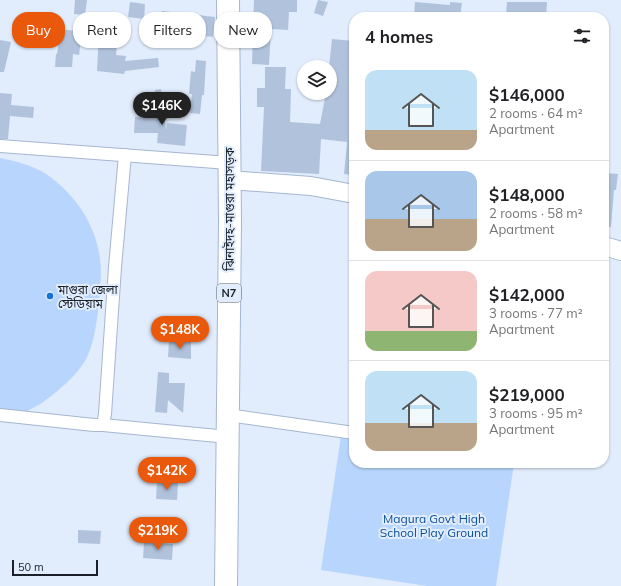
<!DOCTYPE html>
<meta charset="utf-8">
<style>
:root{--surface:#fff;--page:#f2f2f2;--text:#202124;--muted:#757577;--line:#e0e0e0;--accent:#ea580c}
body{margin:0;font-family:Mulish,"Noto Sans Bengali",sans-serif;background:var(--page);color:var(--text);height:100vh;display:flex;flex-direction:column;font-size:15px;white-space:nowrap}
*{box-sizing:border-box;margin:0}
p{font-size:13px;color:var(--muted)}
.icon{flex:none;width:22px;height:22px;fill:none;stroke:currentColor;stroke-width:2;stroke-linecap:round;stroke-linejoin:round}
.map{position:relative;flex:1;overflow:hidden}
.side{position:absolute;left:349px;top:12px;width:260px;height:456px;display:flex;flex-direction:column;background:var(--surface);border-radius:16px;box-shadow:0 1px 3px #0004}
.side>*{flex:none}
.guide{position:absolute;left:12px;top:12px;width:277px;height:36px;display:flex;gap:8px}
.tools{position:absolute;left:297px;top:60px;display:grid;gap:8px}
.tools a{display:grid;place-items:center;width:40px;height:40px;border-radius:50%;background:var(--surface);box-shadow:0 1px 3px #0004;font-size:20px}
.scale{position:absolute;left:12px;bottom:10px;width:86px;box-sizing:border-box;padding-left:4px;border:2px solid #192029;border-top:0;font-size:11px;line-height:14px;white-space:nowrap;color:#192029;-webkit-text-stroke:3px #e1ecfc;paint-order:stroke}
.price{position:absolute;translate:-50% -34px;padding:0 9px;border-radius:14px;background:var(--accent);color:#fff;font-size:13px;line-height:26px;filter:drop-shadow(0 1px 2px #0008)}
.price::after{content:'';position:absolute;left:50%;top:24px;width:12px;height:9px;margin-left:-6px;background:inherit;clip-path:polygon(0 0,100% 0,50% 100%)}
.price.on{background:#222;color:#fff}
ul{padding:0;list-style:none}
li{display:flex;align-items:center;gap:12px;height:100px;padding:0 16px}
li+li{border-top:1px solid var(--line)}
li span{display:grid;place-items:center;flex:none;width:112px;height:80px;border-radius:12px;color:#555}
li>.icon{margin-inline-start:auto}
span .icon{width:48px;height:48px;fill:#fffc;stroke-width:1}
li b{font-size:17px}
h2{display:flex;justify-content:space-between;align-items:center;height:48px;padding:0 16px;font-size:17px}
.chip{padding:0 14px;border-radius:16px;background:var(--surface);box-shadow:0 1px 3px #0004;font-size:14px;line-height:36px}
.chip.on{background:var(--accent);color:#fff}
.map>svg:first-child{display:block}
.green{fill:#b7d5fd}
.building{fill:#b1c3dc}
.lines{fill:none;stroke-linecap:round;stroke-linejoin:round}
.street-casing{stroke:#a5b7cf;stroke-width:14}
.secondary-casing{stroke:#a5b7cf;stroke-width:20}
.highway-casing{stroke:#a5b7cf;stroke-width:24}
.street{stroke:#fff;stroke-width:12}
.secondary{stroke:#fff;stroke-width:18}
.highway{stroke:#fff;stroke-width:22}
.poi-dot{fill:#1771da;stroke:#e1ecfc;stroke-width:1.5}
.labels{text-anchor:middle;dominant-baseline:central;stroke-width:4;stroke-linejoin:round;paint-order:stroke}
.shield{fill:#e1ecfc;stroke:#555d68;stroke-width:1}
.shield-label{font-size:11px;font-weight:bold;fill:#192029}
.street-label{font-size:12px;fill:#192029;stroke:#e1ecfc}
.poi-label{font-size:12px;fill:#192029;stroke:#e1ecfc;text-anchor:start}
.park-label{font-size:12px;fill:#094e9c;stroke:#e1ecfc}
</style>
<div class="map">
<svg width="621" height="586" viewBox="0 0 621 586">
<rect width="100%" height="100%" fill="#e1ecfc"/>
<g class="green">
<path d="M0,158C15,161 32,165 46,174C74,193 96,224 100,259C102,273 100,287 99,301C97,320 95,340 87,357C79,374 57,392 42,403C29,411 14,416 0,421Z"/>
<polygon points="341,436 354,438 354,463 514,463 496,586 427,586 321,570"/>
</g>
<g class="building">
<polygon points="75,0 87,0 85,15 74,14"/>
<polygon points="254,0 297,0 297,12 289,12 288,30 271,29 269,65 252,64"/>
<polygon points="318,0 328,2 323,16 314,13"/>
<polygon points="130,2 145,4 144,19 128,17"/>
<polygon points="415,2 450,5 450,2 462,3 460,17 414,17"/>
<polygon points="507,2 547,2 546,17 506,16"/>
<polygon points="162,11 215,17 213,37 160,31"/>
<polygon points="61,29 82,32 79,55 73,54 72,67 55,67 56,54 57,54"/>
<polygon points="99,34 118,36 116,55 126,56 125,61 158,58 159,67 125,71 124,74 97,71"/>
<polygon points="332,39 354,41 353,175 344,174 347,142 321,139 319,174 261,171 264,107 257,107 257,88 265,88 265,67 286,67 285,89 291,89 290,122 320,124 326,93 330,93 329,67"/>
<polygon points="0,40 11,42 4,72 0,72"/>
<polygon points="196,60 206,61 204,95 202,95 200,114 190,113 192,94 189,94 191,71 195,72"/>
<polygon points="161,89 166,130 167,123 187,125 185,146 157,143 158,133 134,133 135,117 155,118 155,90"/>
<polygon points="0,93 12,94 11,105 34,107 33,118 10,116 8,139 0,139"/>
<polygon points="604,173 618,174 616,190 614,190 611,227 604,227"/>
<polygon points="169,340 191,342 191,359 168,357"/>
<polygon points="158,372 169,373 169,383 185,383 183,413 168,400 167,413 155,412"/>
<polygon points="157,481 178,483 177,500 156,499"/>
<polygon points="78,530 101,531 100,544 78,543"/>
<polygon points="144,542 173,544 172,560 143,558"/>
</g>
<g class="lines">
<g class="street-casing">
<g id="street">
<polyline points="0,146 229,163"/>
<polyline points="0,415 94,425 103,425 105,414 115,267 125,155"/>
<polyline points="228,415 354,433"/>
<polyline points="103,425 228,437"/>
</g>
</g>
<g class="secondary-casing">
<g id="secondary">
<polyline points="229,180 311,186 354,194"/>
<polyline points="604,246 621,251"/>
</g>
</g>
<g class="highway-casing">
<polyline id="highway" points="226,586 230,222 228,0"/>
</g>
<use href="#street" class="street"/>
<use href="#secondary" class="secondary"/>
<use href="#highway" class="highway"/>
</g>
<circle class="poi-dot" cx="50" cy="296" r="4"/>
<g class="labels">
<rect class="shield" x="217" y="284" width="24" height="18" rx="3"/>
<g class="shield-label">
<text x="229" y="293">N7</text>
</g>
<g class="street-label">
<text transform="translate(229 209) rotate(-90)">ঝিনাইদহ-মাগুরা মহাসড়ক</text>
</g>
<g class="poi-label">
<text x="58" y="289">মাগুরা জেলা<tspan x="58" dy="14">স্টেডিয়াম</tspan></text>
</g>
<g class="park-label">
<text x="434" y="518">Magura Govt High<tspan x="434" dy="14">School Play Ground</tspan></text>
</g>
</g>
</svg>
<div class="tools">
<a><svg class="icon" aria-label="layers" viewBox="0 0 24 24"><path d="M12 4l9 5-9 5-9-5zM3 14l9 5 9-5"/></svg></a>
</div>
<div class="scale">50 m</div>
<b class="price on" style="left:162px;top:126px">$146K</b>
<b class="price" style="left:180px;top:350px">$148K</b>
<b class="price" style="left:167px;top:491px">$142K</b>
<b class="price" style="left:158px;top:551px">$219K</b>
<div class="guide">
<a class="chip on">Buy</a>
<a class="chip">Rent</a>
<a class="chip">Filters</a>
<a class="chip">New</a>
</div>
<section class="side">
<h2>4 homes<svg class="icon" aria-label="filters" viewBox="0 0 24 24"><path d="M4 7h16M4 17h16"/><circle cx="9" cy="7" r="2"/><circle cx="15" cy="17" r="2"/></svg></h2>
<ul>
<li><span style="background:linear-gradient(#bfe0f5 75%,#b9a48a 0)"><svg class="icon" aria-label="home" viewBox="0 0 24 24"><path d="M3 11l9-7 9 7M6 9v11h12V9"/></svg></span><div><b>$146,000</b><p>2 rooms · 64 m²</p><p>Apartment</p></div></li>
<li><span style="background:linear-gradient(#a9c7e8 60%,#b9a48a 0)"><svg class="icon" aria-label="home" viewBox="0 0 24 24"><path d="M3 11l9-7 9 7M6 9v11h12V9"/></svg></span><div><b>$148,000</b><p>2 rooms · 58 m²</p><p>Apartment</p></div></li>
<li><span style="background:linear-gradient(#f6c9c9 75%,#8fb573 0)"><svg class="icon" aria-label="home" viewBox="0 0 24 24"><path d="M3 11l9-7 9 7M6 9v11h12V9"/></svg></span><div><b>$142,000</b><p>3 rooms · 77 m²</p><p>Apartment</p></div></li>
<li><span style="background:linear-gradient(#bfe0f5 65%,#b9a48a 0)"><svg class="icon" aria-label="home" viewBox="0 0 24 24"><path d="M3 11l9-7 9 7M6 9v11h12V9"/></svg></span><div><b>$219,000</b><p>3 rooms · 95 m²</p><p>Apartment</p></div></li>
</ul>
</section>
</div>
